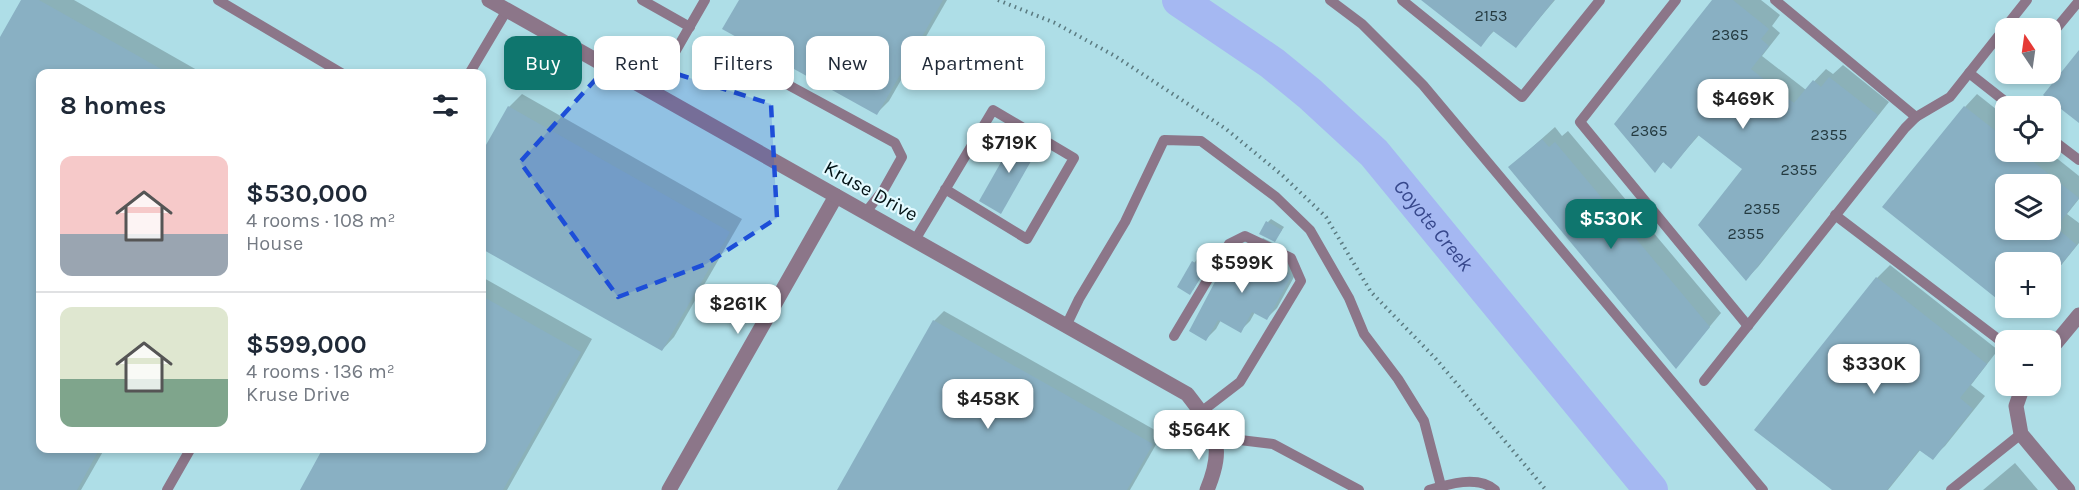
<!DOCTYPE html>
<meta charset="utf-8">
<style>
:root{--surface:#fff;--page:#f2f2f3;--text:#1f2937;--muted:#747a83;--line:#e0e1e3;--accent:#0f766e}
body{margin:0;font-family:Karla,sans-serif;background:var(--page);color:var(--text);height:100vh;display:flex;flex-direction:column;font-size:22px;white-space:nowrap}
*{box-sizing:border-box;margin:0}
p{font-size:20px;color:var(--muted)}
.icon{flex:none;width:33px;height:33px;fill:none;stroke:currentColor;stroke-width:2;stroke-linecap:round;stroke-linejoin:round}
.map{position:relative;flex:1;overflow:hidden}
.sheet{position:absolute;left:36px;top:69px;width:450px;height:384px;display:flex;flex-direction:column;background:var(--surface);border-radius:12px;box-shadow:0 3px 9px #0003}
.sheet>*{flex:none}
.hud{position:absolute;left:504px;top:36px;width:570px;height:54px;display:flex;gap:12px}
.needle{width:39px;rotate:347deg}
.fabs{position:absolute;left:1995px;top:18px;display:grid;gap:12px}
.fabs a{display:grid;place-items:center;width:66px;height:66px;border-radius:12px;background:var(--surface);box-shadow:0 3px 9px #0003;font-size:30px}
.price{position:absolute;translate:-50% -51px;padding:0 14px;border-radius:12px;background:#fff;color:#222;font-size:20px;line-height:39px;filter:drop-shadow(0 2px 3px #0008)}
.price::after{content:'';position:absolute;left:50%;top:36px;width:18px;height:14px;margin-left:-9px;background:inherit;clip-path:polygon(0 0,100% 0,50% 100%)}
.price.on{background:var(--accent);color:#fff}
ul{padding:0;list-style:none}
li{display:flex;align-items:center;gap:18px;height:150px;padding:0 24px}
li+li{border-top:2px solid var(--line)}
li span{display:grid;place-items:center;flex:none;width:168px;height:120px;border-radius:12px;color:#555}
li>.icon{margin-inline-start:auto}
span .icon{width:72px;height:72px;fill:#fffc;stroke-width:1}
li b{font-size:26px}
h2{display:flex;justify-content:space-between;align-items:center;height:72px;padding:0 24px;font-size:26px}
.chip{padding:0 21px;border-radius:12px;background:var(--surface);box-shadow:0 3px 9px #0003;font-size:21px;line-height:54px}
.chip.on{background:var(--accent);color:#fff}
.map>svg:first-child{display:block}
.shadow{fill:#0003;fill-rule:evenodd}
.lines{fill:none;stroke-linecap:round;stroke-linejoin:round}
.river{stroke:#a5b8f2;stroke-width:34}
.building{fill:#89b0c3;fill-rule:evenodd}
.path{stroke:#5b7b81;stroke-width:4;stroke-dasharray:1.5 4.5;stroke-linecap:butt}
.service{stroke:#8c7689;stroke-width:10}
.minor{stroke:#8c7689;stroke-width:15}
.tertiary{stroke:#8c7689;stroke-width:15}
.marked{fill:#1d4ed8;fill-opacity:0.2;stroke:#1d4ed8;stroke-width:4.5;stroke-dasharray:12 8;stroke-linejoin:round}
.labels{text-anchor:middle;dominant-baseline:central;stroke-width:4.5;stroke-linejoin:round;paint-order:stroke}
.number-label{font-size:16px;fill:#243a40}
.street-label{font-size:20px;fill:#021215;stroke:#e3faff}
.water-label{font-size:21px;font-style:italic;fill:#37488c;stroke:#e3faff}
</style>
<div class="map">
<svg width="2079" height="490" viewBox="0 0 2079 490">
<rect width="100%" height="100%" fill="#aedee7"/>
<g class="shadow">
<polygon points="23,0 74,0 204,74 40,74 40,448 105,448 81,490 0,490 0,40"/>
<polygon points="741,0 947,0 889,101 877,113"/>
<polygon points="1424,0 1555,0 1516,46 1495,30 1480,45"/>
<polygon points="1714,0 1761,0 1780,15 1772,26 1780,33 1762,56 1806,90 1826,69 1833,74 1843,65 1889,102 1758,267 1746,279 1744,169 1700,134 1671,167 1664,161 1655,171"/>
<polygon points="522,94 742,219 674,337 662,350 482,247 482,155 509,107"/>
<path d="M1977,94L2006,117V152H2049L2079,176V199L2067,214L2079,223V243L2050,279V262H2006L1965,107ZM2006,184H2050V230H2006Z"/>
<polygon points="1555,127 1562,136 1568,131 1721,313 1677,366 1510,167"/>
<polygon points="1021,132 1041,143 1001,212 1018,135"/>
<polygon points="1271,219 1284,227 1275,240 1268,222"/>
<polygon points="1252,238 1259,242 1263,238 1277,245 1274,250 1300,266 1277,308 1267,318 1255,312 1250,321 1240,331 1221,320 1216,329 1206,339 1220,277 1229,267 1231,268 1242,248"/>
<polygon points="1197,259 1207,265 1193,290 1179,287"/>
<polygon points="1890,265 1998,350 1971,385 1985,396 1945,446 1932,458 1921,449 1888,490 1834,490 1757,429 1877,278"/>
<polygon points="482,277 592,339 507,490 301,490 482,448"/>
<polygon points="2010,308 2026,308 2019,315"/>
<polygon points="944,311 1162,434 1130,490 839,490 934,321"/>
<polygon points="2015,463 2038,490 1983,490"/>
</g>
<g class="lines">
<path class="river" id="s1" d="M1179,0L1272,63L1310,94L1374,153L1651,490"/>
</g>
<g class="building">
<polygon points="21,0 39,0 170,74 40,74 40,448 100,448 77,490 0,490 0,37"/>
<polygon points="739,0 943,0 877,115 722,29"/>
<polygon points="1421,0 1554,0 1516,48 1493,31 1481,47"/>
<polygon points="1712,0 1733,0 1769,29 1761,39 1769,46 1751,69 1794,103 1813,80 1821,87 1829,77 1878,115 1746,281 1698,225 1742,169 1698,135 1671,169 1663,162 1655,173 1614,124"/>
<polygon points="2079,50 2079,123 2043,95"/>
<polygon points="508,106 730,232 662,351 482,249 482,152"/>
<path d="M1964,106L2006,139V152H2021L2079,198L2054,230H2059L2077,245L2050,278V262H2006V306L1882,207ZM2006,184H2050V230H2006Z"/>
<polygon points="1017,134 1039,147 1001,214 979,201"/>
<polygon points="1542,139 1549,147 1555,142 1710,327 1676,369 1508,167"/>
<polygon points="1266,221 1282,230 1275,242 1259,234"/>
<polygon points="1241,247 1249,252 1252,247 1268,255 1265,261 1290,275 1291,277 1267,320 1252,312 1241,333 1218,320 1206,341 1189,331 1218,276 1223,279"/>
<polygon points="1192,261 1206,269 1190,295 1177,287"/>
<polygon points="1876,277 1987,364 1960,398 1973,409 1933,460 1919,450 1887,490 1832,490 1754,430"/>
<polygon points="482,296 581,352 503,490 300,490 323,448 482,448"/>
<polygon points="933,320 1153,444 1127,490 837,490"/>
</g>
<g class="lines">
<polyline class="path" points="998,0 1055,23 1115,56 1226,129 1282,175 1326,217 1371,292 1436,359 1546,490"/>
<g class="service">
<polyline points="218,0 343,74"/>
<polyline points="642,0 690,27"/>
<polyline points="1330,0 1362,24 1423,85 1763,490"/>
<polyline points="1402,0 1522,97 1600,0"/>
<polyline points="1676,0 1580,122 1748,326"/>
<polyline points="1775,0 1916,117"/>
<polyline points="2050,36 2079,1"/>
<polyline points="726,51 895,143 902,157 884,189 866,212"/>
<polyline points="1969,73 2011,106"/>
<polyline points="469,74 507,10"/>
<polyline points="652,92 705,0"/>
<polyline points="2050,138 2079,160"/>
<polyline points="1835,215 2006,345"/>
<polyline points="915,240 993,110 1074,158 1027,239 945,189"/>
<polyline points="1066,326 1079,299 1125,222 1164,140 1201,141 1276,197 1310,230 1349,298 1364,334 1398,379 1424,421 1441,486"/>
<polyline points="1174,336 1229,244 1245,236 1291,258 1301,281 1240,382 1201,412"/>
<polyline points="1704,381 1905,128 1916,117 1950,97 2027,0"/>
<polyline points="1215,437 1273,444 1359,490"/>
<polyline points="167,490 191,448"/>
<path d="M1429,490C1448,484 1478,475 1495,490"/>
<polyline points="1951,490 2021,434"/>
</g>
<g class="minor">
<polyline points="2050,350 2079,315"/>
<polyline points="2023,386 2016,406 2021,434 2068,490"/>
<polyline points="669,490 836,196"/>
</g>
<path class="tertiary" d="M489,0L1187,394C1215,430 1226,444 1207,490"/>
</g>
<path class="marked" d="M677,74L771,104L777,218L706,264L618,297L520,162L596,79Z"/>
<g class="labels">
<g class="number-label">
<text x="1491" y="15">2153</text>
<text x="1730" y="34">2365</text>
<text x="1649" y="130">2365</text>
<text x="1829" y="134">2355</text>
<text x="1799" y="169">2355</text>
<text x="1762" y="208">2355</text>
<text x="1746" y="233">2355</text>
</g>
<g class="street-label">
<text transform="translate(871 191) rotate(29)">Kruse Drive</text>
</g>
<g class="water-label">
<text stroke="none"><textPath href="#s1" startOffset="342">Coyote Creek</textPath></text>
</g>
</g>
</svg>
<div class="fabs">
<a><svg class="needle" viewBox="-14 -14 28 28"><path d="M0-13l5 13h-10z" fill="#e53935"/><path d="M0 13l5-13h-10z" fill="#747a83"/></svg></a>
<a><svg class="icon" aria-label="locate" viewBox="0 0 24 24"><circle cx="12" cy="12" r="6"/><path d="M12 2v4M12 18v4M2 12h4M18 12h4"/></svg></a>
<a><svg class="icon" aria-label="layers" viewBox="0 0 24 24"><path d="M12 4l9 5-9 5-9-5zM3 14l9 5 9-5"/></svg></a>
<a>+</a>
<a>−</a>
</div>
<b class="price" style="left:1743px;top:130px">$469K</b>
<b class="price" style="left:1009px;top:174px">$719K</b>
<b class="price on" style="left:1611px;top:250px">$530K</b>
<b class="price" style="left:1242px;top:294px">$599K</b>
<b class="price" style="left:738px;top:335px">$261K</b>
<b class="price" style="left:1874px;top:395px">$330K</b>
<b class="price" style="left:988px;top:430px">$458K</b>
<b class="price" style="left:1199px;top:461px">$564K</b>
<div class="hud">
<a class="chip on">Buy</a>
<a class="chip">Rent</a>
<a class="chip">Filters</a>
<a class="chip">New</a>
<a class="chip">Apartment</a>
</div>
<section class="sheet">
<h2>8 homes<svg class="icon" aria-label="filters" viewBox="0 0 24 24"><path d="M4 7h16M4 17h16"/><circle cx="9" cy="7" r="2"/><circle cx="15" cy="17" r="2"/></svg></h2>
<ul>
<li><span style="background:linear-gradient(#f6c9c9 65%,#9aa5b1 0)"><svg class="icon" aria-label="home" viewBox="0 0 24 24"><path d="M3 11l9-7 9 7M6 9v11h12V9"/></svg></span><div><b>$530,000</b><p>4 rooms · 108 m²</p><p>House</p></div></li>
<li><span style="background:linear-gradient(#dfe7d0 60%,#7fa58c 0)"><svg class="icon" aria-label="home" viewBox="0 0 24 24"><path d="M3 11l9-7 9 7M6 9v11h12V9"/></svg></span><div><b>$599,000</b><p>4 rooms · 136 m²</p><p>Kruse Drive</p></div></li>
</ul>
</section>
</div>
